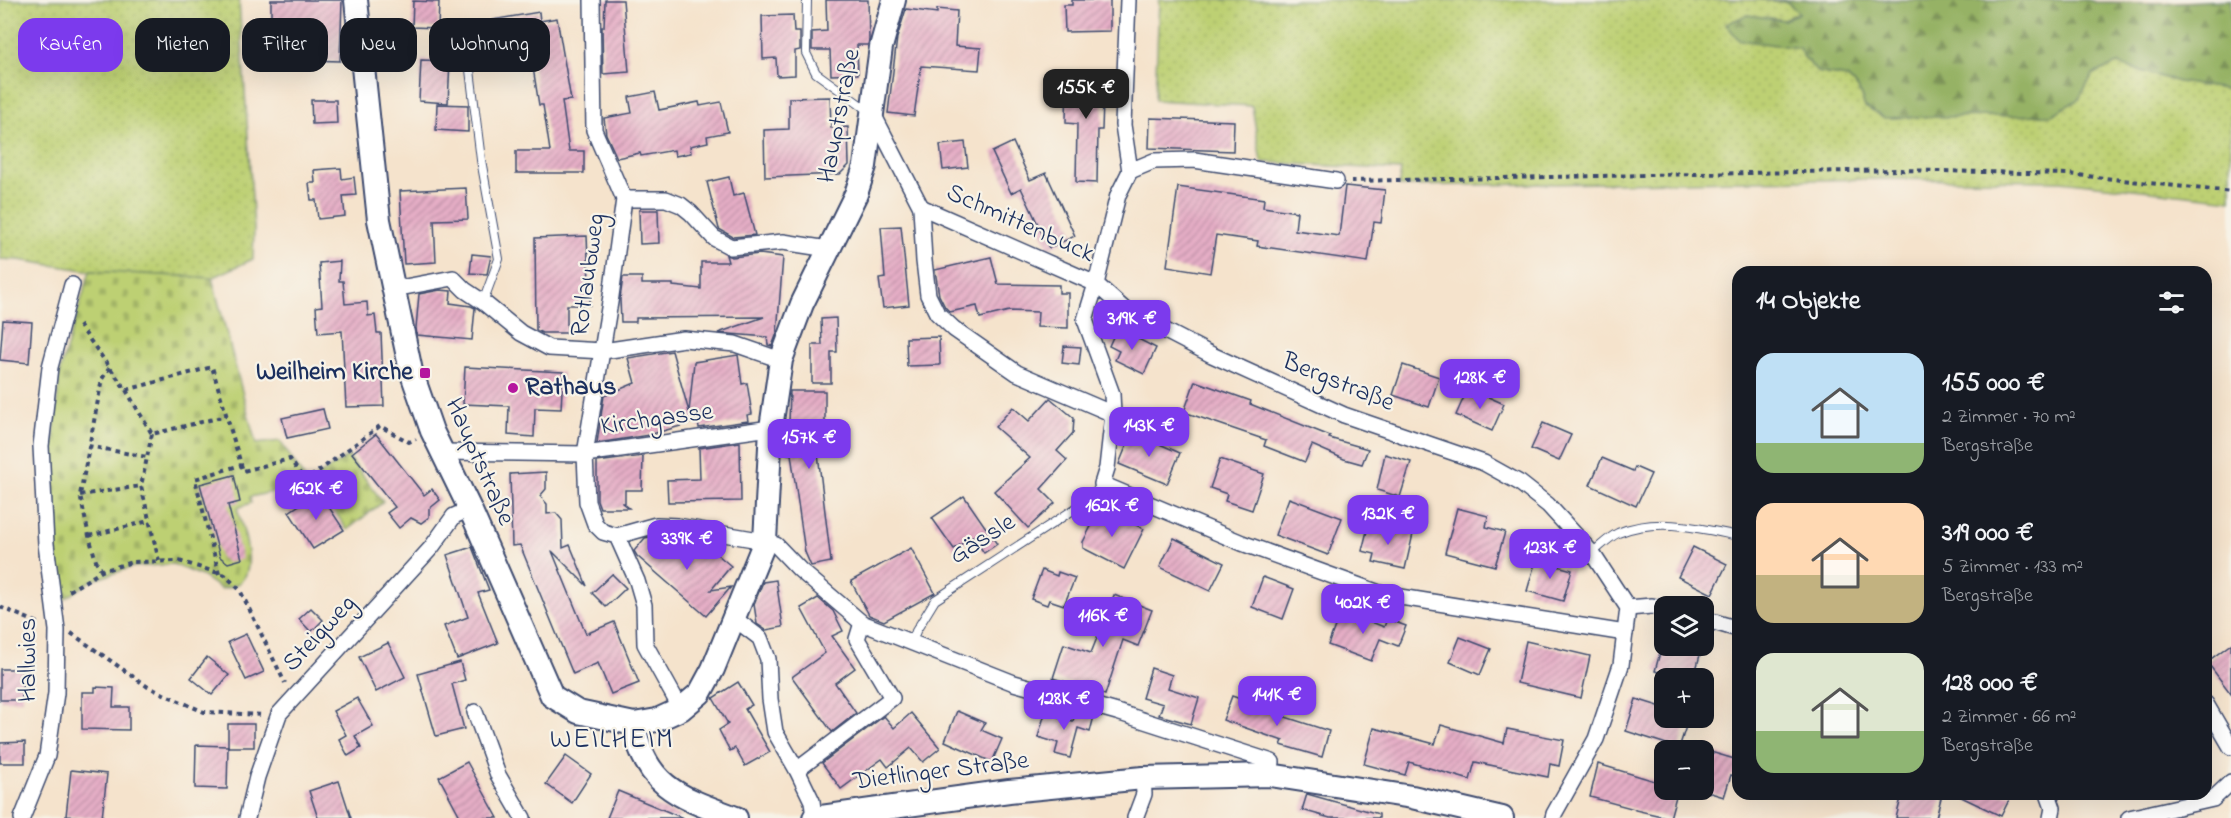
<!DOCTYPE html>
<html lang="de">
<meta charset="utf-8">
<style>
:root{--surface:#171b24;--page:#242831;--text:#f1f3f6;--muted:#9ea1a6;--accent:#7c3aed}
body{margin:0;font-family:"Indie Flower",sans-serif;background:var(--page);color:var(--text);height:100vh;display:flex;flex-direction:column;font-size:22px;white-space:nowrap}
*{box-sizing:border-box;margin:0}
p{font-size:20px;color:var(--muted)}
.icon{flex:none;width:33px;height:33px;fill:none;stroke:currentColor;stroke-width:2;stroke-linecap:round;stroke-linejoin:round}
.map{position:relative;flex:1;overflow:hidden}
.side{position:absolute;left:1732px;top:266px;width:480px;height:534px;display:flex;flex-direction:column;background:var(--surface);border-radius:18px;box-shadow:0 6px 24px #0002}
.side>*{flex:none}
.hud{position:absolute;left:18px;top:18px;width:570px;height:54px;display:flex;gap:12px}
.buttons{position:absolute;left:1654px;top:596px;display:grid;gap:12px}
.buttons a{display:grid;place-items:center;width:60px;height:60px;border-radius:12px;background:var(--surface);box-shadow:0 6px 24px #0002;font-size:30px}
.price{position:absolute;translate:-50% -51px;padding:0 14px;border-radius:12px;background:var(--accent);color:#fff;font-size:20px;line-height:39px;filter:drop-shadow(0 2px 3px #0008)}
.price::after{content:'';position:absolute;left:50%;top:36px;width:18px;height:14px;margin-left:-9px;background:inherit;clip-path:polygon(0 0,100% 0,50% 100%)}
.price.current{background:#222;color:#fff}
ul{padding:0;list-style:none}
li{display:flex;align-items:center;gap:18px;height:150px;padding:0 24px}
li span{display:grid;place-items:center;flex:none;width:168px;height:120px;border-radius:18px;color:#555}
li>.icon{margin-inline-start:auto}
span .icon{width:72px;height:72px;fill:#fffc;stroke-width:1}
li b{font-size:26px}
h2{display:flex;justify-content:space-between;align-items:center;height:72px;padding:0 24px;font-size:26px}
.tag{padding:0 21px;border-radius:18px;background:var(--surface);box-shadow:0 6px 24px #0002;font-size:21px;line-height:54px}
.tag.current{background:var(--accent);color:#fff}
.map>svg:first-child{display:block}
.grass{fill:url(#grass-dots);stroke:#6c8068;stroke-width:1.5}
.forest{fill:url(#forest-firs);stroke:#587062;stroke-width:1.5}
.cemetery{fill:url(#cemetery-stones);stroke:#6c8068;stroke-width:1.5}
.building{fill:url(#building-hatch)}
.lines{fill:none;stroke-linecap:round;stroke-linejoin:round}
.lane-casing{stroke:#3c4a6e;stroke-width:10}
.street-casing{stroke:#3c4a6e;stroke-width:18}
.secondary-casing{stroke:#3c4a6e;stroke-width:26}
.path{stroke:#3c4a6e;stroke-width:4;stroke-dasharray:4.5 4.5;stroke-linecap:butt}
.lane{stroke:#fff;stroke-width:8}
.street{stroke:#fff;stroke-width:15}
.secondary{stroke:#fff;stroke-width:22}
.poi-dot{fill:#b5179e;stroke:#f7f3e8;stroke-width:2}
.labels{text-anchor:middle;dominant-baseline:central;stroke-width:4.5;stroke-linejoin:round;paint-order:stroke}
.street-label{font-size:26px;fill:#1b2f5e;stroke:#f7f3e8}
.poi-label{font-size:26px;font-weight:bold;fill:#1b2f5e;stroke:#f7f3e8;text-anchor:end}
.quarter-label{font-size:28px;letter-spacing:1.5px;fill:#1b2f5e;stroke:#f7f3e8}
</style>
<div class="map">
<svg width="2231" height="818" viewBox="0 0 2231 818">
<defs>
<pattern id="grass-dots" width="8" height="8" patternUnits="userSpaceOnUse" patternTransform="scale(1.5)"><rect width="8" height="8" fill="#bdd073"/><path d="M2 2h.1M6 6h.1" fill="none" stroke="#a2b366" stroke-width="1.8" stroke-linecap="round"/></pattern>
<pattern id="forest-firs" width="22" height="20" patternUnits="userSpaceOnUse" patternTransform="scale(1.5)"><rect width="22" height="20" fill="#96b265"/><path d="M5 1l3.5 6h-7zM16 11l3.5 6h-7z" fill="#7a9156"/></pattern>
<pattern id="cemetery-stones" width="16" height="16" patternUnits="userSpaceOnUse" patternTransform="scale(1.5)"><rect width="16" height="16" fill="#bdd073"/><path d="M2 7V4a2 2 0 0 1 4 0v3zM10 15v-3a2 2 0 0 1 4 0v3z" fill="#a2b366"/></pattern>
<pattern id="building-hatch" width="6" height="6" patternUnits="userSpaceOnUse" patternTransform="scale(1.5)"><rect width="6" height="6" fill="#e6aec6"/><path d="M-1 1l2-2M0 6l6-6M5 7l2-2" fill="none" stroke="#ba8ea4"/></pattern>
</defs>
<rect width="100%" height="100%" fill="#f7f3e8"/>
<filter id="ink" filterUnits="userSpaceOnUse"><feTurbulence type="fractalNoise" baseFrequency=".0167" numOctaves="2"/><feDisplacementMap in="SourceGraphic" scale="12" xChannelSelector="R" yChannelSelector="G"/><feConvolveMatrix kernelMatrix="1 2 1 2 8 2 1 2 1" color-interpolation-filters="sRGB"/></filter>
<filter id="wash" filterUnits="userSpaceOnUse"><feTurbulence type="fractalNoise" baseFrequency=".008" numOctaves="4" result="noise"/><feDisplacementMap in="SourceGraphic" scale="24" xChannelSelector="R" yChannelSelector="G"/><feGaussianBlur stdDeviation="1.35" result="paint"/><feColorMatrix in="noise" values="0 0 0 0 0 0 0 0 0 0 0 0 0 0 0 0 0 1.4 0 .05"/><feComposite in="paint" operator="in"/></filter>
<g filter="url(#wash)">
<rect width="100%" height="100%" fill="#f5e3cc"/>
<g class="grass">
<polygon points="0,0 239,0 254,228 253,259 212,278 90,271 19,260 0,259"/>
<polygon points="1159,0 1761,0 1787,2 1800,13 1784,20 1747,15 1726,24 1775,44 1799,48 1804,57 1817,72 1847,77 1858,88 1865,107 2079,99 2093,74 2117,64 2179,82 2231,90 2231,200 2061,181 1883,179 1399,186 1401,170 1261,162 1252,106 1155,100"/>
</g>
<polygon class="forest" points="1761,0 2087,0 2096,2 2156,3 2231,0 2231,90 2179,82 2117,64 2093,74 2079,99 2052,115 1884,118 1865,107 1858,88 1847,77 1817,72 1804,57 1799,48 1739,40 1726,24 1747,15 1784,20 1799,13 1787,2"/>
<g class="cemetery">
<path d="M90,271L212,278L256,444L280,441L308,484L250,497L251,503L237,508C242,528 261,574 235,585C231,587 225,588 221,589L202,576L173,564L132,567L91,581L62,601L53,528V444L60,370Z"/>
<polygon points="348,456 383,502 347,530 314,479"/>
</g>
<g id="blocks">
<g class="building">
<polygon points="271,0 342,0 340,61 308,60 309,24 271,23"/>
<polygon points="605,0 623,0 629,72 603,74 602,27 604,27"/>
<polygon points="826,0 868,0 869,40 868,45 857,45 858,74 831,75 830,50 812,50 812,32 827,31"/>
<polygon points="1072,0 1110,0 1110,31 1065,32 1064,5 1072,5"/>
<polygon points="413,1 439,2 438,28 412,27"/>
<polygon points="906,9 937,13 937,9 957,11 955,46 981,48 979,70 921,66 914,116 888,113 897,38"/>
<polygon points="539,12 540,21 557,18 571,100 562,101 569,151 584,151 584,173 516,173 516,151 550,151 543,105 539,105 531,55 499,60 492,20"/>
<polygon points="793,15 794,32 800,32 800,50 795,51 795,75 777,76 776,58 763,59 762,16"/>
<polygon points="421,60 450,61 448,103 419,101"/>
<polygon points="1067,72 1104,73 1102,130 1098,130 1097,183 1076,182 1077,124 1066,123"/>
<polygon points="655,92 659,110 699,102 700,106 721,102 728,132 707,136 708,142 690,146 691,153 675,156 674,150 641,156 640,153 617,158 606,134 604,118 632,113 629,97"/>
<polygon points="830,97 831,128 848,127 849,165 840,174 765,177 764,130 789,129 789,98"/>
<polygon points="311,100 336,100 337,123 312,124"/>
<polygon points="437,104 468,105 468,132 436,130"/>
<polygon points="1150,118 1234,121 1233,151 1149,148"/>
<polygon points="965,142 968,167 943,170 940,145"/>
<polygon points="1013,142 1030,180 1046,173 1075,236 1049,248 1021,188 1011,193 992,152"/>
<polygon points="341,168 342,179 354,177 356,195 343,196 345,216 318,219 316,200 311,200 309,183 315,183 314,170"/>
<polygon points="729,177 733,196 744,193 755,235 733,237 719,229 707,182"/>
<polygon points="1345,186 1385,190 1381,223 1374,222 1368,262 1257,246 1258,241 1216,235 1210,273 1167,266 1178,187 1264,199 1263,207 1297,212 1295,230 1339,236"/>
<polygon points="466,188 468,219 434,220 436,262 404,264 400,191"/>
<polygon points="639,210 658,210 659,243 640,244"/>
<polygon points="901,226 909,305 883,308 879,279 885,278 881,227"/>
<polygon points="587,236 590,305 567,305 567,333 542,333 536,330 535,238"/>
<polygon points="472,254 491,256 487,274 470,273"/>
<polygon points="760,254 783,257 777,333 772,346 768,345 767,337 718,333 764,317 636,318 636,322 621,322 620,299 623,277 642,277 642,284 673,284 673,286 701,289 701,262 728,262 726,255 732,257"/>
<polygon points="991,257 998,284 1059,285 1059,293 1068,293 1068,328 1037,327 1038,312 1009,311 980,318 977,306 950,312 945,307 939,295 935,270"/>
<polygon points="340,261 339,281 343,281 345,304 367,302 368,316 375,315 377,333 381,333 384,406 346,407 342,331 318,333 316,307 322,306 319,263"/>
<polygon points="440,290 451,291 450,303 471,306 475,308 472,340 417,335 416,328 419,294"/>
<polygon points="836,318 837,352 831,352 831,383 812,383 812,345 822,345 821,319"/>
<polygon points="3,320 32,322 29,363 0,360"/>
<polygon points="1117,328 1156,348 1144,374 1115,360 1119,351 1109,346"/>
<polygon points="939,337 940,365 907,366 906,338"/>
<polygon points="1064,346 1081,347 1079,365 1062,363"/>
<polygon points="672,351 689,412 694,362 738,355 742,384 747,383 752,414 747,415 748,421 699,428 698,421 649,435 597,443 604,396 635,383 628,358"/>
<polygon points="1403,365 1439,377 1429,407 1393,395"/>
<polygon points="465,367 563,372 561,409 535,408 534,437 508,435 509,406 463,404"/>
<polygon points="1195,381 1251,401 1250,404 1330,436 1329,438 1368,449 1362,464 1344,459 1312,445 1305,462 1264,446 1266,440 1184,412"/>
<polygon points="1468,388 1504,404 1492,431 1456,415"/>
<polygon points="790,391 825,391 825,427 822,427 822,454 818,454 831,562 811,566 805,552 791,454 788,454"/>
<polygon points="1050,398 1074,418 1073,433 1057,451 1067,460 1041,489 1055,503 1028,528 994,491 1030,458 995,427 1013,407 1029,421"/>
<polygon points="323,409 328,429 287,438 282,418"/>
<polygon points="1543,423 1571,435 1559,461 1531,449"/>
<polygon points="1132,432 1180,453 1167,484 1119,464"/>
<polygon points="376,434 424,495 432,489 440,500 429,509 429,517 421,523 411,518 399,528 387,513 395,507 352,453"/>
<polygon points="740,442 741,501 668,502 667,480 700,479 699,448"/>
<polygon points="1385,454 1411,462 1400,497 1377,490"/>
<polygon points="643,456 642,490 625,490 625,503 623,503 629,508 600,508 597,500 597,462"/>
<polygon points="1602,458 1633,471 1635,467 1651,474 1636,506 1590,485"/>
<polygon points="1220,459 1264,474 1252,510 1225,501 1227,494 1210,488"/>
<polygon points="546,472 546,489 540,496 547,504 547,514 556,513 562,520 563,548 570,545 587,586 552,551 586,634 614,622 639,683 611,694 598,663 573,674 520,545 512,546 510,474"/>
<polygon points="234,475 240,502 228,505 242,559 228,563 220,557 200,484"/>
<polygon points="319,492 344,530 313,549 289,512"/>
<polygon points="964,496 997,544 984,553 973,536 954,549 932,518"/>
<polygon points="1289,498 1342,518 1328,555 1275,535"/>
<polygon points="1101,507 1144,529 1124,569 1083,548 1083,542"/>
<polygon points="1457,508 1488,516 1486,527 1505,532 1495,566 1445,553"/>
<polygon points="1369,523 1413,534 1405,569 1373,562 1375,554 1362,551"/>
<polygon points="660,535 690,561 705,544 731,566 711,590 731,587 706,616 637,556 634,551 645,538"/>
<polygon points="1174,538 1224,563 1210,591 1160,567"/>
<polygon points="472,547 489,590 478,593 498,643 457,659 444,626 468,617 447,555"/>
<polygon points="1693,547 1727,564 1712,594 1678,577"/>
<polygon points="911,548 935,593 884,621 869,615 851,581"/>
<polygon points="1536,560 1572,570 1563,601 1527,591"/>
<polygon points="1042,570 1057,576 1058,572 1075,578 1064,605 1049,600 1047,605 1031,599"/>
<polygon points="612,574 626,588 606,607 592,593"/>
<polygon points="1263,577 1294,589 1283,619 1252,607"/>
<polygon points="776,580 783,627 766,630 757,624 754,604 763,582"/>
<polygon points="1114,595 1152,610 1138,646 1123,640 1105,695 1100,693 1099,697 1081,692 1082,687 1053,678 1064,644 1091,653"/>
<polygon points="818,598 833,611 843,631 832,636 855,668 835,683 856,713 832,732 792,677 825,653 801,608"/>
<polygon points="311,608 323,620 311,632 299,619"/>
<polygon points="1341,610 1384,627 1387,619 1406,626 1398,646 1380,639 1371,661 1328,645"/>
<polygon points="246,634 264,672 246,680 228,642"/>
<polygon points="1460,637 1491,649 1480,675 1450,662"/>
<polygon points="1526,641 1590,656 1581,698 1517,683"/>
<polygon points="388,643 405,677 376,692 359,657"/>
<polygon points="2231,644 2231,694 2207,662"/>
<polygon points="1662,645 1692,645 1702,647 1694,678 1682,678 1655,671"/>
<polygon points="207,657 229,675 212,695 191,678"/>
<polygon points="460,662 465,680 452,684 464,729 436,736 418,674"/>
<polygon points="1151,668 1172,675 1168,688 1199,698 1191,724 1159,715 1163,704 1142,698"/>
<rect x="0" y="669" width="22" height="31"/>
<polygon points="738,682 752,705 745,709 770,752 745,766 735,748 730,751 719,730 728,724 713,698"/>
<polygon points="95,687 114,688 113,707 129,707 129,730 82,729 82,692 95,692"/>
<polygon points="1232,696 1279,713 1279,715 1329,731 1322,757 1281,745 1283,741 1223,720"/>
<polygon points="357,698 373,726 355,736 361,748 348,756 339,739 346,735 333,711"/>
<polygon points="1636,699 1665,708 1665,717 1689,717 1679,748 1626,731"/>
<polygon points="957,711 985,723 981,730 1002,739 992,762 945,741"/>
<polygon points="1076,711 1094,716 1090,732 1078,728 1070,758 1055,754 1058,743 1038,737 1045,713 1073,721"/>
<polygon points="911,713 940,748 923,762 911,748 888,767 882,759 841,789 822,763 884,716 894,728"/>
<rect x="228" y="724" width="26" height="23"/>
<polygon points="1441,725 1504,743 1507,729 1564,740 1559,766 1550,764 1548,777 1475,762 1470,780 1409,762 1405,775 1364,764 1374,728 1435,744"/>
<polygon points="25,742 25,763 0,763 0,743"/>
<polygon points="196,745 228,746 227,789 195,788"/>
<polygon points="1704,750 1738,760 1738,777 1731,775 1724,797 1704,791"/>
<polygon points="566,756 591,774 572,803 546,784"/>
<polygon points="467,762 498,818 461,818 439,777"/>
<polygon points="1598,764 1665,784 1665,789 1678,789 1670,818 1635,810 1635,809 1590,797"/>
<polygon points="71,770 107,774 102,818 66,816"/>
<polygon points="339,781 351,818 318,818 309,791"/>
<polygon points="618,791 683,818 607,818"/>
<polygon points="1307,794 1379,814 1379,818 1330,818 1302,810"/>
<polygon points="1902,794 1923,794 1941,798 1936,818 1896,818"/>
<polygon points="1955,794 2012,794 2001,816"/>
</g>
</g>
</g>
<g filter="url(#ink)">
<use href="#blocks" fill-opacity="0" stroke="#3c4a6e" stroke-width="1.5"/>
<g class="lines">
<g class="lane-casing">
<g id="lane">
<polyline points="807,0 806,53 816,73 870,112"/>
<polyline points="470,70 481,160 499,259 483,302"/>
<path d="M1592,553C1600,547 1609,537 1618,533C1657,517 1699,528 1738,536"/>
<polyline points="912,643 916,631 935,600 1090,499 1102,484"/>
</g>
</g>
<g class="street-casing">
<g id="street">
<polyline points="592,0 594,130 624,199 611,296 585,454 587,502 595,524 603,532 617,536 637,581 644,605 645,644 681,709"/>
<polyline points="1128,0 1123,125 1130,171"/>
<polyline points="873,114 921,207 1096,284 1085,320 1112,394 1113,414 1107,468 1102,484 1242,543 1382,594 1625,633"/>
<polyline points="1336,181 1194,160 1154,161 1130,171 1118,195 1096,284 1125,310 1212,355 1344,415 1484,463 1520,483 1548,505 1592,553 1628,608 1621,665 1596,739 1554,814 1553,818"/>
<polyline points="624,199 666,199 681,205 691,213 714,238 731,247 783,242 828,249"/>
<polyline points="921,207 924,261 928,295 937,313 954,329 1017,373 1113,414"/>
<polyline points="394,289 453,278 465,290 483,302 521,333 549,348 603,351 684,339 735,344 781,360"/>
<polyline points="442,452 585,454 771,428"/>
<polyline points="617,536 656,525 677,526 765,541 776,545 800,570 862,623 1014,683 1117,712 1272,762 1270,775"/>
<polyline points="1628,608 1652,606 1665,609"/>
<polyline points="735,619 760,638 768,659 770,699 775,732 797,770 812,801 814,818"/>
<polyline points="1704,619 1738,629"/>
<polyline points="2206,704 2231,747"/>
<polyline points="475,712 498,775 523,818"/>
<polyline points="797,770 892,698 857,639 862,623"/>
<polyline points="2048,794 2053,808 2051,818"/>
<polyline points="22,818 47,756 56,693 57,630 46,544 41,446 50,367 72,285"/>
<polyline points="247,818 257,777 279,714 431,548 454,516 470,509"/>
<polyline points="1135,818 1144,794 1143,778"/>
<polyline points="2129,818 2213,799 2231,782"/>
</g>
</g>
<g class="secondary-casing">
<g id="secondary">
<polyline points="356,0 379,220 411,371 432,431 470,509 552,696 578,712 634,724 657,720 681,709 700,693 713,669 765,541 771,428 781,360 802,304 856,194 865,166 881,47 894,0"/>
<path d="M634,724C644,787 682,798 736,818"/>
<polyline points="814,818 1009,791 1143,778 1270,775 1412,797 1502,818"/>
</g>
</g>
<g class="path">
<polyline points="1351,181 1898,170 2068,174 2231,192"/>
<polyline points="79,325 126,390 212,367 243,471 290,459 305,481 380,426 409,442 416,439"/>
<polyline points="126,390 152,434 226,416"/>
<polyline points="152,434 141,486 159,561"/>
<polyline points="88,446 147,457"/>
<polyline points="80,495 141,486"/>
<polyline points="89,536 149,521"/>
<polyline points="102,571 96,561 89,536 80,495 102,379 110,367"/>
<polyline points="219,574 195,479 241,465"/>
<polyline points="69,591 102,571 132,562 179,561 225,575 240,590 285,683"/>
<polyline points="0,607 41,624"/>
<polyline points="71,633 148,687 204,712 263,715"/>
</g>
<use href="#lane" class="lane"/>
<use href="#street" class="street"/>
<use href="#secondary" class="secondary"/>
</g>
</g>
<g class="poi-dot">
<rect x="419" y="367" width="12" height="12" rx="3"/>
<circle cx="513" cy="388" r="6"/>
</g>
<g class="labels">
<g class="street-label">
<text transform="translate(840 116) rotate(-79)">Hauptstraße</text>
<text transform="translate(1020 224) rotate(24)">Schmittenbuck</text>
<text transform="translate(589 275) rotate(-82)">Rotlaubweg</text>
<text transform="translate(1338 383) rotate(22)">Bergstraße</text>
<text transform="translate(657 420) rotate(-8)">Kirchgasse</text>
<text transform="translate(479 462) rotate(66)">Hauptstraße</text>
<text transform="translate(983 540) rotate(-33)">Gässle</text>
<text transform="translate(320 634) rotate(-47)">Steigweg</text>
<text transform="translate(29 660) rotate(-90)">Hallwies</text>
<text transform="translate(941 772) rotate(-7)">Dietlinger Straße</text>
</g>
<g class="poi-label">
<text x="413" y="373">Weilheim Kirche</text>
<text x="525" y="388" text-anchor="start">Rathaus</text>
</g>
<g class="quarter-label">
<text x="612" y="740">WEILHEIM</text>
</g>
</g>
</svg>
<div class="buttons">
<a><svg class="icon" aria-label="layers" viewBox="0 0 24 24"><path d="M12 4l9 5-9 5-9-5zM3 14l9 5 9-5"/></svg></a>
<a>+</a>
<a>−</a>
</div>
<b class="price current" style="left:1086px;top:120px">155K €</b>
<b class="price" style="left:1132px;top:351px">319K €</b>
<b class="price" style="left:1480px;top:410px">128K €</b>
<b class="price" style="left:1149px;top:458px">143K €</b>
<b class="price" style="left:809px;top:470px">157K €</b>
<b class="price" style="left:316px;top:521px">162K €</b>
<b class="price" style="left:1112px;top:538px">162K €</b>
<b class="price" style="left:1388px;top:546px">132K €</b>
<b class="price" style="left:687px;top:571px">339K €</b>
<b class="price" style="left:1550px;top:580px">123K €</b>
<b class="price" style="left:1363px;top:635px">402K €</b>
<b class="price" style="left:1103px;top:648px">116K €</b>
<b class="price" style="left:1277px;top:727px">141K €</b>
<b class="price" style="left:1064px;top:731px">128K €</b>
<div class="hud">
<a class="tag current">Kaufen</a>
<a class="tag">Mieten</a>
<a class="tag">Filter</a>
<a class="tag">Neu</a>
<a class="tag">Wohnung</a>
</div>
<section class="side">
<h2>14 Objekte<svg class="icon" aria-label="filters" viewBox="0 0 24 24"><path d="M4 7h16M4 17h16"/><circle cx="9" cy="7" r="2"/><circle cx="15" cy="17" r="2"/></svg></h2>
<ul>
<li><span style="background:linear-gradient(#bfe0f5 75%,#8fb573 0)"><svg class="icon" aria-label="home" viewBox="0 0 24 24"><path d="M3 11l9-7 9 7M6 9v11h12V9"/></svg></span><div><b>155 000 €</b><p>2 Zimmer · 70 m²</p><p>Bergstraße</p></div></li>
<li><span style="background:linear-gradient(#ffd9b3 60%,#c2b280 0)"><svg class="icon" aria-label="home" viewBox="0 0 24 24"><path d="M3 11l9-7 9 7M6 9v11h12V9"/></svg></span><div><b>319 000 €</b><p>5 Zimmer · 133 m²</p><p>Bergstraße</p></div></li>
<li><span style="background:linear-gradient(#dfe7d0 65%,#8fb573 0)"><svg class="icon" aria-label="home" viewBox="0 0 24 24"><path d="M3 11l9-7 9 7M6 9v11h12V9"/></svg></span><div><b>128 000 €</b><p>2 Zimmer · 66 m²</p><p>Bergstraße</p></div></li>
</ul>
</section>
</div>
